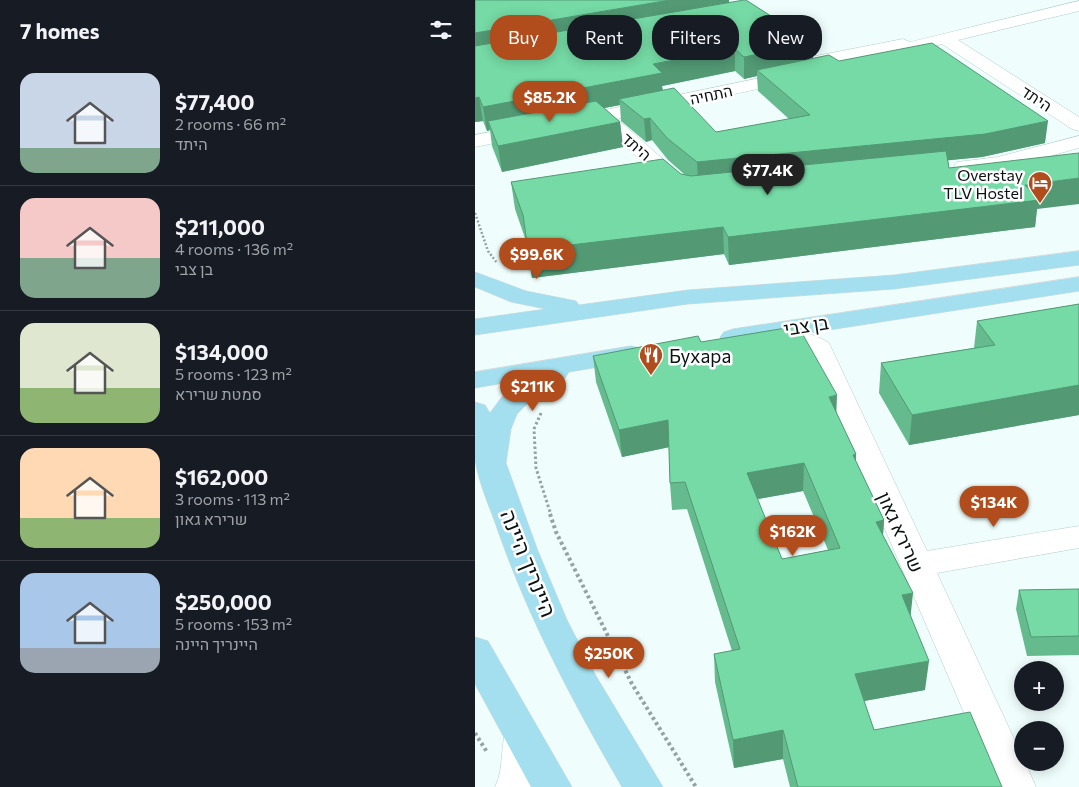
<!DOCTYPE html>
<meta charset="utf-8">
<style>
:root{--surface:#171b24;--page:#20242c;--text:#f1f3f6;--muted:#9ea1a6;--line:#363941;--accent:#b14c1c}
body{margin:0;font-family:Commissioner,Heebo,sans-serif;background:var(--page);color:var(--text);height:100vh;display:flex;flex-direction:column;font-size:19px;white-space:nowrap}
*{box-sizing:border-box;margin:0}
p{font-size:16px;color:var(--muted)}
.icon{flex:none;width:28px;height:28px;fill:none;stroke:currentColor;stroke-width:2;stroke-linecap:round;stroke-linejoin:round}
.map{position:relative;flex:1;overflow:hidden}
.panel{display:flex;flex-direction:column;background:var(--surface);width:475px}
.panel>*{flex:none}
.banner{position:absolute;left:15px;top:15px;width:475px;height:45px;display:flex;gap:10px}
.tools{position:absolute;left:539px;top:661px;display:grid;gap:10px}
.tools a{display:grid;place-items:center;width:50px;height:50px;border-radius:50%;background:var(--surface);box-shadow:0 2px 12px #0003;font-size:25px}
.price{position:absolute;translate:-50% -42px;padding:0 11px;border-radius:18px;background:var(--accent);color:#fff;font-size:16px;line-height:32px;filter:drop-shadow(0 1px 2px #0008)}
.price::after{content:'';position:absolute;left:50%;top:30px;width:15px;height:11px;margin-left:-8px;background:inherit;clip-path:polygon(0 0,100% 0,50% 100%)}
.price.active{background:#222;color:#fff}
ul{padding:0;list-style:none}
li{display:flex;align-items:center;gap:15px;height:125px;padding:0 20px}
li+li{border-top:1px solid var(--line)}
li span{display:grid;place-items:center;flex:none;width:140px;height:100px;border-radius:15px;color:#555}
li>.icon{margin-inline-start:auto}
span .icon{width:60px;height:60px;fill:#fffc;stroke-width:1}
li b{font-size:21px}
h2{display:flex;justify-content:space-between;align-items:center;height:60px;padding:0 20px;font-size:21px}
.pill{padding:0 18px;border-radius:20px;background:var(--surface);box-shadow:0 2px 12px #0003;font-size:18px;line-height:45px}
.pill.active{background:var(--accent);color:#fff}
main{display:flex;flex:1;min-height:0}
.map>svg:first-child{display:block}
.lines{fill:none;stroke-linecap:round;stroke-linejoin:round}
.minor-casing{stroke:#b4cdca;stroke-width:1}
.major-casing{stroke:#d8d9d9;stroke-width:1}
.path-far2{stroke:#95a2a0;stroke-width:2.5;stroke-dasharray:2 2;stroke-linecap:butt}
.path-far1{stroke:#95a2a0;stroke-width:3;stroke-dasharray:2.5 2.5;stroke-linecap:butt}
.path{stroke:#95a2a0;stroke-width:4;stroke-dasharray:3 3;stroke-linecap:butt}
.minor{fill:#fff;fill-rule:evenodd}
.major{fill:#a3dfee;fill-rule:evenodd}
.wall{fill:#65bb8e;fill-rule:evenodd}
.shaded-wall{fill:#529974}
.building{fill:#75daa5;stroke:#529974;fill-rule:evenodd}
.labels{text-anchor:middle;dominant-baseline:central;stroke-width:5;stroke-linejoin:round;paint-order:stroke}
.far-street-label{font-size:16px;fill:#0b1413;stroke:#fff}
.far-poi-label{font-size:16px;fill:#0b1413;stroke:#fff;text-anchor:end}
.street-label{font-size:19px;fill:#0b1413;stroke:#fff}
.poi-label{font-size:19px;fill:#0b1413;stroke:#fff;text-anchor:start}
.near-street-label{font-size:22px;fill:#0b1413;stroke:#fff}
</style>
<main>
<section class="panel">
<h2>7 homes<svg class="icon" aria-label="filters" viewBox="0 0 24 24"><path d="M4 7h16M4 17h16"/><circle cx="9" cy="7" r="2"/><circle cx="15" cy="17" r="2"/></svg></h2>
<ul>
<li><span style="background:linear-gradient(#c9d6e8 75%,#7fa58c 0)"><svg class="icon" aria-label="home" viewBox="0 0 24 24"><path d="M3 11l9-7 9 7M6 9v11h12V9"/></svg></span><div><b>$77,400</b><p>2 rooms · 66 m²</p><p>היתד</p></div></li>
<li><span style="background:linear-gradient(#f6c9c9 60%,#7fa58c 0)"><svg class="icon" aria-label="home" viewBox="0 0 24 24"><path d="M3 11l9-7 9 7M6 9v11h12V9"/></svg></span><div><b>$211,000</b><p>4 rooms · 136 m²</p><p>בן צבי</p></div></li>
<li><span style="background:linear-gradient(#dfe7d0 65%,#8fb573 0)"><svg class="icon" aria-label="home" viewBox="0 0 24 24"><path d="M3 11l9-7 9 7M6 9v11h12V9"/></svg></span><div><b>$134,000</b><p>5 rooms · 123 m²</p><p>סמטת שרירא</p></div></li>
<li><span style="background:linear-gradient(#ffd9b3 70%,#8fb573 0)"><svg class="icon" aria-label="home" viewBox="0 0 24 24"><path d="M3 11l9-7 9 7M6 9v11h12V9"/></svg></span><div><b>$162,000</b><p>3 rooms · 113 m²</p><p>שרירא גאון</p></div></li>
<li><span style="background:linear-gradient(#a9c7e8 75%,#9aa5b1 0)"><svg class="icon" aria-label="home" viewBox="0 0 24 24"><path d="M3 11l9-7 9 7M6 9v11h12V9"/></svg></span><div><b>$250,000</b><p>5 rooms · 153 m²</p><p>היינריך היינה</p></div></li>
</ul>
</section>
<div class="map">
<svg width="604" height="787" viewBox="0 0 604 787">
<rect width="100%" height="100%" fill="#effefc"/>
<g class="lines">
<g class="minor-casing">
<g id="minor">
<polygon points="604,1 604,11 483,40 604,117 604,131 597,129 467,44 409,60 403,59 401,54 320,70 314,69 311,65 314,61 320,60 428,39 435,42"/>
<polygon points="319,71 325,72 328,76 325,80 142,119 213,181 216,185 213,189 206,191 199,189 123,123 101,128 94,126 91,122 94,118 101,116"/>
<polygon points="52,125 59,127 62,131 59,135 0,147 0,135"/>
<path d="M604,136V148C572,156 513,178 482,170L479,166L482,162L523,157Z"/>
<path d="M294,329C316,331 336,331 354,343L452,551L604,526V548L462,573L548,758V762H550L561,787H521L334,353L326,348L285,342L281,337L285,332Z"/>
<path d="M47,720L61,725C69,742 68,769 60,787H20C30,767 24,745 33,725Z"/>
</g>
</g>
<g class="major-casing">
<g id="major">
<polygon points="604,251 604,265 419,289 213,304 0,335 0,319 71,309 36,302 0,287 0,272 51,291 101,301 104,305 213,290 419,275"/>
<polygon points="604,277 604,291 258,345 249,342 245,337 249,332 258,329"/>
<path d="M156,346L165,348L169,354L165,360L94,372L90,378L59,397L42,414L36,429L31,463L63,551L92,620L121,676L188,787H147C99,704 55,622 23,531C16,510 3,482 0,459C0,441 0,421 0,402L10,405L15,413L26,398L46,380L0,388V372Z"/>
<polygon points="0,637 13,641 97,787 56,787 0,684"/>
</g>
</g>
<polyline class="path-far2" points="0,213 13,251 22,263"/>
<polyline class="path-far1" points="66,413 59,429 61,468 76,515"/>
<g class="path">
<polyline points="75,514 81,532 157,684 221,787"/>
<polyline points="0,733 12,752"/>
</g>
<use href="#minor" class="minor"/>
<use href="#major" class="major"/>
</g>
<g class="wall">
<path d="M0,0L254,3L338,43V58L364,61L570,143L507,157L473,160L474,168L562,209L560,227L254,265L249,254L57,278L51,241L40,209L36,182L206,174L210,175L193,160L177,140L171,142L146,121L145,105L129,108L145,122L148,147L27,172L17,146L15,130L12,131L8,121L0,122ZM260,71L269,79L282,76L283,91L314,119L241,132L188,90L187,86Z"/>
<polygon points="604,304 604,415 434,445 404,393 406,363 499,348 502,321"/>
<path d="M226,342L361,412L381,454V461L409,520L408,535L436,616L450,690L389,701L399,730L527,787H315L308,759L259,768L240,682L239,654L257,651L212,509L197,510L195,483L194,447L147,457L121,382L118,356ZM328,491L353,550L307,559L282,499Z"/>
<polygon points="604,589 604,655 552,656 541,609 544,590"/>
</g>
<g class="shaded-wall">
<polygon points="195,0 254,0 255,11 0,55 0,33"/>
<polygon points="338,43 338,65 282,70 282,76 269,79 269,57"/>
<polygon points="260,49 260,71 187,86 188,96 144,99 145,105 17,130 13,121 15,130 12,131 8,107 178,64"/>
<polygon points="4,97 8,121 0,122 0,98"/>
<polygon points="175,118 177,140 171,142 169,119"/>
<polygon points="573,121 570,143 507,157 223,185 222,162"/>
<polygon points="145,122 148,147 27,172 23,146"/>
<polygon points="604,178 604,204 562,209 560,227 254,265 253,237 550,185"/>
<polygon points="248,227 249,254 57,278 53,250"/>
<polygon points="604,385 604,415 434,445 437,415"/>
<polygon points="362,395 361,422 354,397"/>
<polygon points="193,420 195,447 147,457 144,430"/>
<polygon points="381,454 380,482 378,455"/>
<polygon points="329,463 328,491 272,501 272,473"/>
<polygon points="409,520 407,549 401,522"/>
<polygon points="438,593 435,621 427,595"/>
<polygon points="454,661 450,690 378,703 380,674"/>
<polygon points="308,730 308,759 259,768 258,740"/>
</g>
<g class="building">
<polygon points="0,0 195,0 0,33"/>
<polygon points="269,0 271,0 338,43 269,57 260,49 178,64 187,73 8,107 4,97 0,98 0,46"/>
<polygon points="457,43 573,121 510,134 222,162 192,138 175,118 169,119 144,99 199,88 241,132 335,115 282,70 354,55 364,61"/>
<polygon points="121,101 145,122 23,146 13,121"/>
<polygon points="471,151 474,168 604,153 604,178 550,185 564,200 253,237 248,227 53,250 48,215 36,182 188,159 206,174 216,176"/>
<polygon points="604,304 604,385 437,415 406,363 520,345 502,321"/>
<path d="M323,326L362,395L354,397L381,454L378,455L409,520L401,522L438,593L427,595L454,661L380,674L399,730L495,712L527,787H323L308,730L258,740L239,654L265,649L210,482L195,483L193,420L144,430L118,356L223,336L226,342ZM329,463L365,548L307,559L272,473Z"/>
<polygon points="604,589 604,636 556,637 544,590"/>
</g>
<defs>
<g id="hotel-pin" transform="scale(1.25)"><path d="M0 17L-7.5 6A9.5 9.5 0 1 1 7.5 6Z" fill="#b14c1c" stroke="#fff"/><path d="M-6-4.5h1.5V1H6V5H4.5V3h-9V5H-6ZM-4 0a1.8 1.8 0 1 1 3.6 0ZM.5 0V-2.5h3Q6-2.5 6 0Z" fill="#fff"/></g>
<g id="restaurant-pin" transform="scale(1.25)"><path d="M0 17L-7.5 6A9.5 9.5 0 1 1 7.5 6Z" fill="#b14c1c" stroke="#fff"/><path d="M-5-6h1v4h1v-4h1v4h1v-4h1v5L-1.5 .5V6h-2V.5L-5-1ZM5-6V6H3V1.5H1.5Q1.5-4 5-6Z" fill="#fff"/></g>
</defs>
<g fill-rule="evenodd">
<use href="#hotel-pin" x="565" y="183"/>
<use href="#restaurant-pin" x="176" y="355"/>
</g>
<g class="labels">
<g class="far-street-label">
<text transform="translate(236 94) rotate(-12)">התחיה</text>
<text transform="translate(562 98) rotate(33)">היתד</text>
<text transform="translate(162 146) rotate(41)">היתד</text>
</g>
<g class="far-poi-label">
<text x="548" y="174">Overstay<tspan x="548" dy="18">TLV Hostel</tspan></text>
</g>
<g class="street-label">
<text transform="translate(331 325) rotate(-9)">בן צבי</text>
<text transform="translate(426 532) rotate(66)">שרירא גאון</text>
</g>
<g class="poi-label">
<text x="194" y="355">Бухара</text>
</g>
<g class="near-street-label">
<text transform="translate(54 563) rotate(68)">היינריך היינה</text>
</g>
</g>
</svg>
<div class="tools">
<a>+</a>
<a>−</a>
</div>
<b class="price" style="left:75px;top:123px">$85.2K</b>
<b class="price active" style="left:293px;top:196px">$77.4K</b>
<b class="price" style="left:62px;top:280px">$99.6K</b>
<b class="price" style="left:58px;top:412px">$211K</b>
<b class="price" style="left:519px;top:528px">$134K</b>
<b class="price" style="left:318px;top:557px">$162K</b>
<b class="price" style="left:134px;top:679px">$250K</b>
<div class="banner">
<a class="pill active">Buy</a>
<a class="pill">Rent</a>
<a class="pill">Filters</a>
<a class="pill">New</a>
</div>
</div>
</main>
